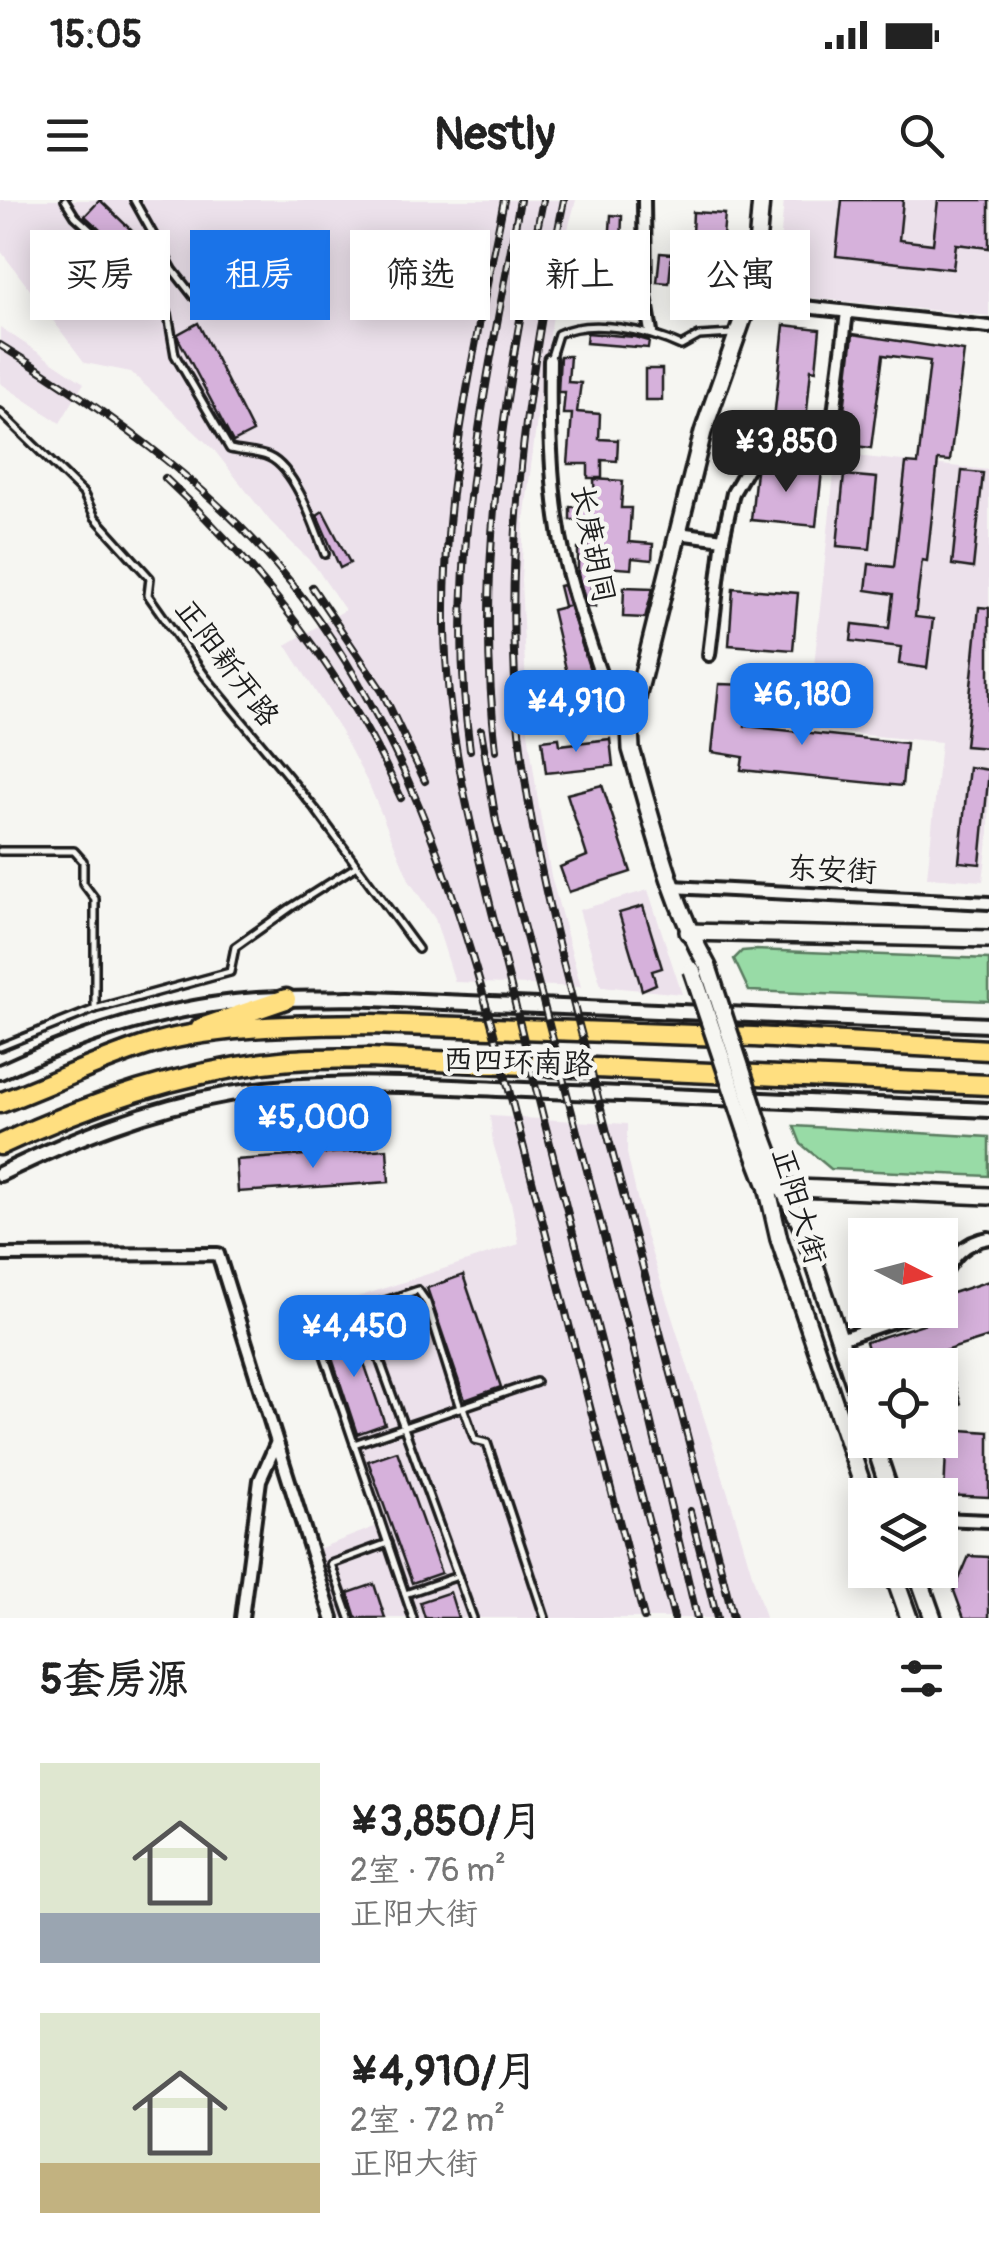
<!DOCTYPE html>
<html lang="zh">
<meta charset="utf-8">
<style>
:root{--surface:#fff;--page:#f2f2f2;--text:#222;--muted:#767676;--accent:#1a73e8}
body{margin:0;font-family:Pangolin,"LXGW WenKai TC",sans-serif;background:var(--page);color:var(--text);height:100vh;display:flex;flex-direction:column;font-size:38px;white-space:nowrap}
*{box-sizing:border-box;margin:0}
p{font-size:32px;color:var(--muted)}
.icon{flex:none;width:55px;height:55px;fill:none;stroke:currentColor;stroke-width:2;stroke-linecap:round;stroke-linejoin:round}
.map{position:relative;height:1418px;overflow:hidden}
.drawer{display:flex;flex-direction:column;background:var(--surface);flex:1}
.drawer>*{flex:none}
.hud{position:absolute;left:30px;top:30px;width:930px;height:90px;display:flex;gap:20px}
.needle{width:65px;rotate:96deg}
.fabs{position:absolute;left:848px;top:1018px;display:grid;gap:20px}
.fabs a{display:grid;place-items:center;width:110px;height:110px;border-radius:0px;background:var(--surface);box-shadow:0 5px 25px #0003;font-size:50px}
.price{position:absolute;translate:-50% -85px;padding:0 22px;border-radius:20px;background:var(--accent);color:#fff;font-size:32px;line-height:65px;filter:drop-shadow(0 2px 5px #0008)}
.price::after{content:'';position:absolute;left:50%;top:60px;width:30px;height:22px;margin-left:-15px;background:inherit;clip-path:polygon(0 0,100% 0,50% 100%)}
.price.current{background:#222;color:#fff}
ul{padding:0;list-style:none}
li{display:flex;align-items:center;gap:30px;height:250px;padding:0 40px}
li span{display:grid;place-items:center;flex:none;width:280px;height:200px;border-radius:0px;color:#555}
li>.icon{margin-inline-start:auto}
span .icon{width:120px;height:120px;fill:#fffc;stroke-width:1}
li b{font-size:42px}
h2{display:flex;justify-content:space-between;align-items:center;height:120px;padding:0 40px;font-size:42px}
.chip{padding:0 35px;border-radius:0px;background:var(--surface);box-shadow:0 5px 25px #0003;font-size:35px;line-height:90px}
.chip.current{background:var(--accent);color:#fff}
.status{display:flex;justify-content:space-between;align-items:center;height:70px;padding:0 50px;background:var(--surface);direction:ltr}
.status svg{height:28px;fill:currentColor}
header{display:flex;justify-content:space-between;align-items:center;height:130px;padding:0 40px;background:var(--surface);font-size:45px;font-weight:700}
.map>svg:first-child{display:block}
.built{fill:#ece1eb}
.green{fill:#98dba6;stroke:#5a7c61;stroke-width:2.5}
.building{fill:#d6b1db;stroke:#1c1c1c;stroke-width:2.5}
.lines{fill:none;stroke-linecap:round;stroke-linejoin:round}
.service-casing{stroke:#1c1c1c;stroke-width:12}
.minor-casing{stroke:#1c1c1c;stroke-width:18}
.tertiary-casing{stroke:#1c1c1c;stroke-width:20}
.secondary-casing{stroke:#1c1c1c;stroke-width:22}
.trunk-casing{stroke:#1c1c1c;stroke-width:25}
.service{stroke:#f6f6f2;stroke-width:5}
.minor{stroke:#f6f6f2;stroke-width:10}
.tertiary{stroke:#f6f6f2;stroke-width:12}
.secondary{stroke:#f6f6f2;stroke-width:15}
.trunk{stroke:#ffdf80;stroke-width:18}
.rail-casing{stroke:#1c1c1c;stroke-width:8}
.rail{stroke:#f6f6f2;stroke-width:4;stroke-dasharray:11;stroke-linecap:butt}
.secondary-bridge-casing{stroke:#1c1c1c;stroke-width:22;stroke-linecap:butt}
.secondary-bridge{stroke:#f6f6f2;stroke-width:15}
.labels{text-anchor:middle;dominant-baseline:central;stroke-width:9;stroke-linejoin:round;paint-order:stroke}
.street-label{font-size:30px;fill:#1c1c1c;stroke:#f6f6f2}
</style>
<div class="status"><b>15:05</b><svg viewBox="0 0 49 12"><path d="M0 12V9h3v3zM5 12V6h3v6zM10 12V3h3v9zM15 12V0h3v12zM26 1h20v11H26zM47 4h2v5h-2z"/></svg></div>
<header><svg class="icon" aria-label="menu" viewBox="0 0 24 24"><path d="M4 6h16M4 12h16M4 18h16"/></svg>Nestly<svg class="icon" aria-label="search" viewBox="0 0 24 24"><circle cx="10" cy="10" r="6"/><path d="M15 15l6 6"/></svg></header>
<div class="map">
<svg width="989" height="1418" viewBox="0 0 989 1418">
<rect width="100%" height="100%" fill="#f6f6f2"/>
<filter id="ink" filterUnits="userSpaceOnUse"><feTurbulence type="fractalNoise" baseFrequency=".01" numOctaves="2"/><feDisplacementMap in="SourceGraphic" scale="20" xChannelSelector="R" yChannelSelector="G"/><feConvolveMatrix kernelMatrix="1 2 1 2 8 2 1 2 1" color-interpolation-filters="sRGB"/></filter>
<g filter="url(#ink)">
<g class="built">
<polygon points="0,0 576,0 565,40 539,204 524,321 521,380 528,531 539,608 551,676 581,787 455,782 435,719 410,682 370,587 341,532 286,445 345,410 315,366 270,321 214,250 131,172 85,163 0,50"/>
<polygon points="784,0 989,0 989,116 791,96 794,57 779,55"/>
<polygon points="0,127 84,183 60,223 0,183"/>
<polygon points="836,254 989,270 989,632 983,681 927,677 941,542 756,525 762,463 814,466"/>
<polygon points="648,690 682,794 601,786 579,710"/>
<polygon points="490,916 627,924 627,953 644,1029 733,1309 765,1418 342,1418 318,1349 377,1326 306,1114 519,1044 511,1002 493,943"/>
</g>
<g class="green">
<polygon points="754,750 989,759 989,801 749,791 734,759 742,751"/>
<polygon points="794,926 989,937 989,976 831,969 801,944"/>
</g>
<g class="building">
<polygon points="100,0 155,53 142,69 85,16"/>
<polygon points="842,0 903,0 899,40 933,44 938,0 989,0 989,48 956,44 953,69 836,56"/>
<polygon points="693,12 725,14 723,36 692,34"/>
<polygon points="611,15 622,16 621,45 609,44"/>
<polygon points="80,29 135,79 132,83 142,92 127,110 62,48"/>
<polygon points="660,53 672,54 669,83 657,82"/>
<polygon points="679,91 728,91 727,120 678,120"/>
<polygon points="198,123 253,232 233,242 178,138 178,134"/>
<polygon points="784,125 820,129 816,170 811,169 804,242 772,238"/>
<polygon points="587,133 635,137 649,141 648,148 586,143"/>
<polygon points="853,134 964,151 950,261 938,260 927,361 922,360 915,417 933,419 927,468 899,464 901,447 851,441 853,424 889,428 893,394 866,390 869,364 894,367 906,263 918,264 930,161 883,155 871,248 840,244"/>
<polygon points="560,156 570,156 568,182 581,183 577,212 600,214 599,239 618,240 617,261 602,260 602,278 588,278 588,264 568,264 572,214 563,214 565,192 558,192"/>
<rect x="645" y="169" width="17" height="31"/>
<polygon points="760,264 822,271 816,326 751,320 756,271"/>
<polygon points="962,271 983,273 973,368 952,365"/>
<polygon points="844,275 877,278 870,349 837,346"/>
<polygon points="594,279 623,281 621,308 631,308 629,342 653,344 652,360 632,358 631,369 592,366 591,389 596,389 595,407 587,407 578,374 578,349 587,349 588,320 570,320 570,307 595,307"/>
<polygon points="323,311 350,363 340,368 317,315"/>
<polygon points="563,385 597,492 589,495 586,486 571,490 552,410 568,406 564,406 559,386"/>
<polygon points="624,387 653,388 645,418 623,417"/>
<polygon points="733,388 798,393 793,450 729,445"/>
<polygon points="979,407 989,408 989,548 965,546"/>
<polygon points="719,484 750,485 745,526 906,543 902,586 741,570 743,557 712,552"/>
<polygon points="559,538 560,545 610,539 613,566 546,573 542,540"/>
<polygon points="969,567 989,570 980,664 959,662"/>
<polygon points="602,585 631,672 569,692 560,667 587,656 567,594"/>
<polygon points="643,706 662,768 652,771 656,784 642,790 619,713"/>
<polygon points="387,949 389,982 238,992 236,960"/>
<polygon points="463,1075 501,1187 465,1200 427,1088"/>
<polygon points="989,1081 989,1137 944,1151 961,1204 940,1210 940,1165 873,1165 866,1142 936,1120 934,1110 940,1110 940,1097"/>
<polygon points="351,1125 385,1224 357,1234 324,1134"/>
<polygon points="947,1229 989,1232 989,1297 944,1295"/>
<polygon points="397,1251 441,1373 412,1383 368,1261"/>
<polygon points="969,1356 989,1357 989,1418 964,1418 954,1391"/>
<polygon points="374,1384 385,1418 356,1418 348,1393"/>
<polygon points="450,1392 458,1418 425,1418 420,1402"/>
</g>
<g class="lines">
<g class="service-casing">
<g id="service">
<path d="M65,0L75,16L155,89L168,114L175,155L230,249C242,252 258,252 269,257C296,269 315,328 325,354"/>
<polyline points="134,0 173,70 194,97"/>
<path d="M550,160L558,134C591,117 649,131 681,146L699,136L733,134"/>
<polyline points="0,212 83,293 95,317 150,378 148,395 205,476 316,610 418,749"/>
<polyline points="0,651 74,651 83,661 83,683 95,699 95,809"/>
<polyline points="0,847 95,809 230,772 235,747 290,708 355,667"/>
<polyline points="361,1109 473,1418"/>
<polyline points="463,1207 475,1240 487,1243 545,1418"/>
<polyline points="354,1244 536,1182"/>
<polyline points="405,1394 458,1376"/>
<polyline points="350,1418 331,1364 388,1343"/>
<polyline points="413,1418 314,1125 418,1090 427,1103 460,1208"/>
</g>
</g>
<g class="minor-casing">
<g id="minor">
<polyline points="644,0 645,95 651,132"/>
<polyline points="749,101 989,127"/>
<path d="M550,160C549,219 550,278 560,337C571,394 593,451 611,506L619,519L630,526"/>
<polyline points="678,333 723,339 709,455"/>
<polyline points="723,339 733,293 760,246 829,253 847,112"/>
<polyline points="672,687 989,703"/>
<polyline points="0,1055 218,1054 332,1418"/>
<path d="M940,1079C953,1058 963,1042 989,1038"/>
<polyline points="840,1139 925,1110"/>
<polyline points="940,1319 989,1321"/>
<polyline points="242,1418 260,1280 276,1244"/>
</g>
</g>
<g class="tertiary-casing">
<g id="tertiary">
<path d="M0,872C80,835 169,806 257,800C288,798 319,799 349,798L989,825"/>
<path d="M0,974C74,938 148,908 229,894C327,877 427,887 525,890C680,896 834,903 989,910"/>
</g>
</g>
<g class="secondary-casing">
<g id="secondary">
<polyline points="688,732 989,739"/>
<path d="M708,767C670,700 653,623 631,549L630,526L703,232L749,101L755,69L761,0"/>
<polyline points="764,939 782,987 803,1029 865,1216"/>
<polyline points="750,942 767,986 779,1039 866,1295"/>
<polyline points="773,987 989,996"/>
<polyline points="873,1240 891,1295"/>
<polyline points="892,1370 909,1418"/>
<polyline points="916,1370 933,1418"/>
</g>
</g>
<g class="trunk-casing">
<g id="trunk">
<polyline points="201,828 286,799"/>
<path d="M0,903C48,885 96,862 145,846C209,825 302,825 370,824L754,837L989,850"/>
<path d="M0,945C89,903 182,871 281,861C309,858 339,859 367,858L989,885"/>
</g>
</g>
<use href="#service" class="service"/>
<use href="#minor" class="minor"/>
<use href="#tertiary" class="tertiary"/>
<use href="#secondary" class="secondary"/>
<use href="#trunk" class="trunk"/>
<g class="rail-casing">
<g id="rail">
<path d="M504,0C476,141 443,281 445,426C446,554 485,679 515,804C565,1009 620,1213 674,1418"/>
<path d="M564,0C528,176 501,352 519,531C531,649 563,764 593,878C639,1058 690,1237 733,1418"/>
<path d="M0,145C112,214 225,294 305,401C430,569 479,772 530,972C568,1121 605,1270 644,1418"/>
<path d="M165,278C261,368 347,477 401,598"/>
<polyline points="312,387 382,491 425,581"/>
<polyline points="481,530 496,621 633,1147 697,1418"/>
<path d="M470,550C444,365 487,181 520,0"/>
<path d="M496,550C474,365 506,181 543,0"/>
<polyline points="690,1311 717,1418"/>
</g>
</g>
<use href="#rail" class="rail"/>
<g class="secondary-bridge-casing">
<g id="secondary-bridge">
<polyline points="708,767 764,939"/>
<polyline points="692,770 750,942"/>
</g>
</g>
<use href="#secondary-bridge" class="secondary-bridge"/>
</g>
</g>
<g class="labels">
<g class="street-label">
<text transform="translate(593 344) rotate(79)">长庚胡同</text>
<text transform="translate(227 463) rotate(53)">正阳新开路</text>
<text transform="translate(832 670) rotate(3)">东安街</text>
<text transform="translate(518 862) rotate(2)">西四环南路</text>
<text transform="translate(799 1006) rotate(73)">正阳大街</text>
</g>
</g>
</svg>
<div class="fabs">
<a><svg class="needle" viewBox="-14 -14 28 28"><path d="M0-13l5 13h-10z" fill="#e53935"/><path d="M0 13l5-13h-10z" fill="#767676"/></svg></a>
<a><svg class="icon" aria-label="locate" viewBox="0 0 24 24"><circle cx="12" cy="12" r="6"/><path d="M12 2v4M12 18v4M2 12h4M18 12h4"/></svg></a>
<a><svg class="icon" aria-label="layers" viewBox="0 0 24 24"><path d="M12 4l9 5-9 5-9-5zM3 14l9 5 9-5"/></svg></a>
</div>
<b class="price current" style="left:786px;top:295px">¥3,850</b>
<b class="price" style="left:802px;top:548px">¥6,180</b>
<b class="price" style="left:576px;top:555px">¥4,910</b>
<b class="price" style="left:313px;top:971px">¥5,000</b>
<b class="price" style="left:354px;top:1180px">¥4,450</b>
<div class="hud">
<a class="chip">买房</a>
<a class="chip current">租房</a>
<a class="chip">筛选</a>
<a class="chip">新上</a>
<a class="chip">公寓</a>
</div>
</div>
<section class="drawer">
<h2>5套房源<svg class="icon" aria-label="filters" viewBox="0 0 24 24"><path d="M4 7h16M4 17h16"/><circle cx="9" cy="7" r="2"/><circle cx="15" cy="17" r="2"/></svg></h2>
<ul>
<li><span style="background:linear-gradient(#dfe7d0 75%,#9aa5b1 0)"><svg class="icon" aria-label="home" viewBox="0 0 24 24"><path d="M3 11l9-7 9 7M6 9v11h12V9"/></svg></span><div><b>¥3,850/月</b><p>2室 · 76 m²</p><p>正阳大街</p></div></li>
<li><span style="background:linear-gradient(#dfe7d0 75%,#c2b280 0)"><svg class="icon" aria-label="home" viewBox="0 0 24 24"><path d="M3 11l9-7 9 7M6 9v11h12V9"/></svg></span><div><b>¥4,910/月</b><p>2室 · 72 m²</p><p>正阳大街</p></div></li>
</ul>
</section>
